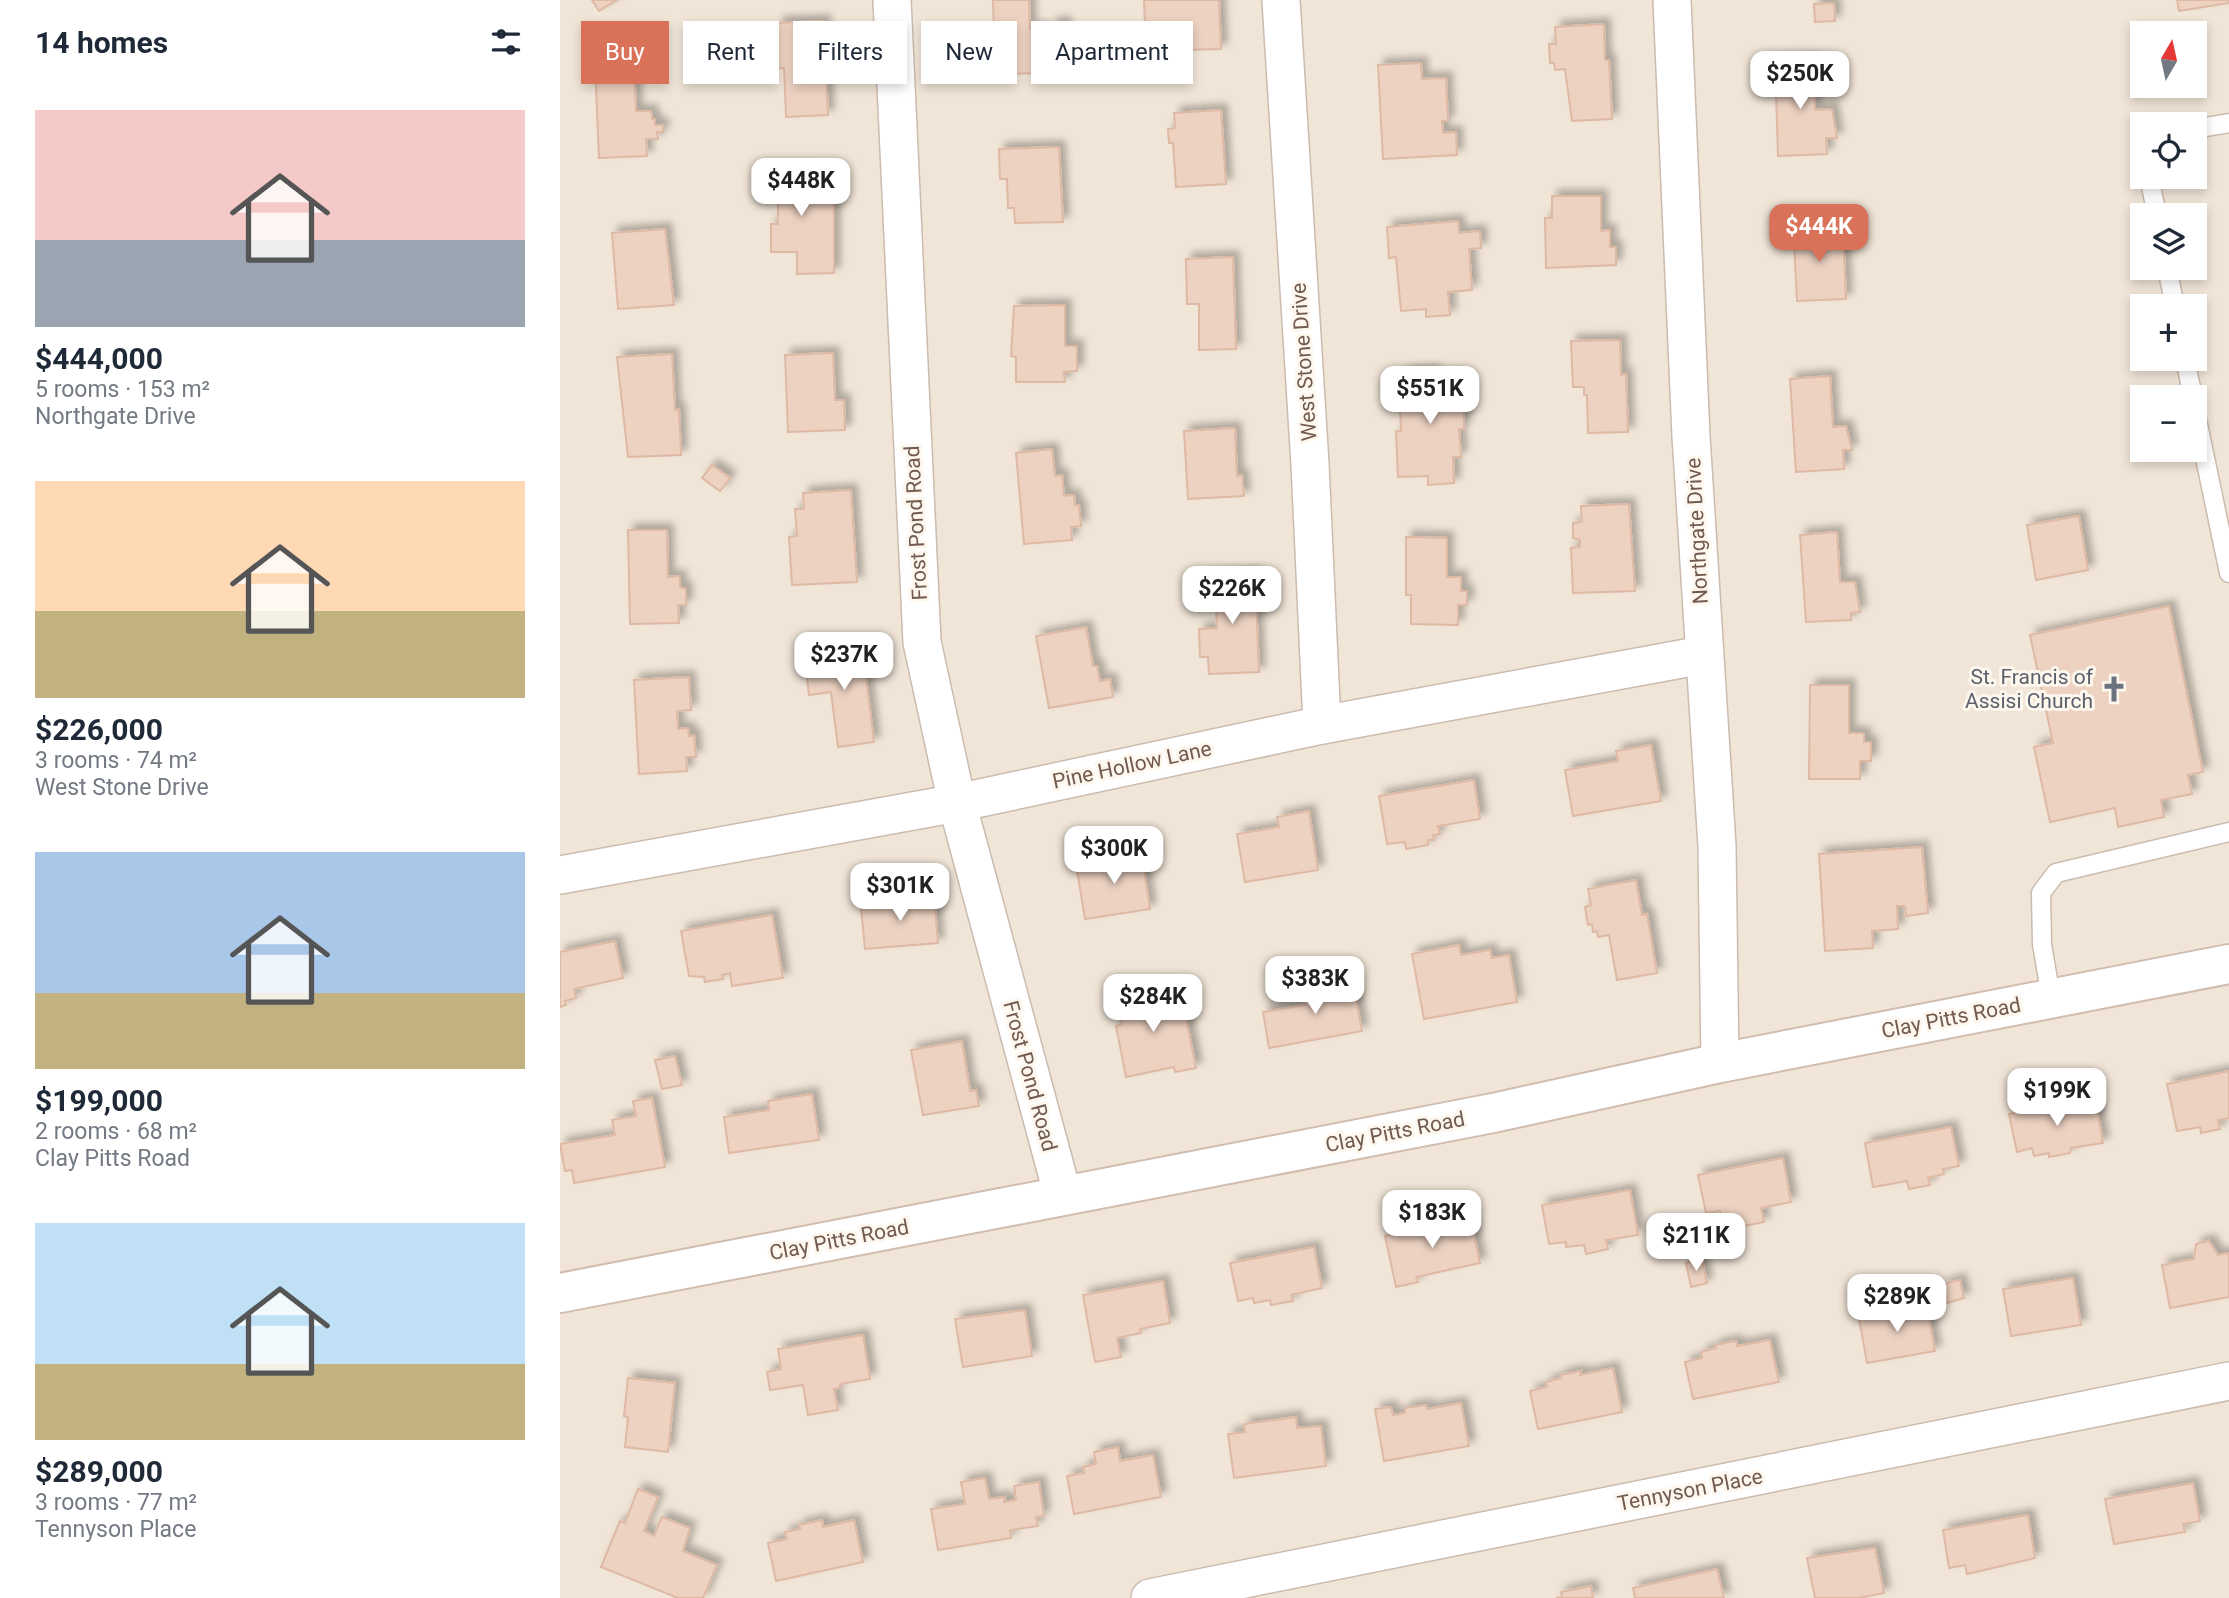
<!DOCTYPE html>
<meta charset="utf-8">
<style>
:root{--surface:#fff;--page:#f6f6f7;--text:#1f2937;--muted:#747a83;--accent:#d97258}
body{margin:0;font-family:Roboto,sans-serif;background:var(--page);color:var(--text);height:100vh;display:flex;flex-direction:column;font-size:26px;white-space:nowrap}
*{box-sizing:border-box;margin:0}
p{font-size:23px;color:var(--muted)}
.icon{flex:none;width:38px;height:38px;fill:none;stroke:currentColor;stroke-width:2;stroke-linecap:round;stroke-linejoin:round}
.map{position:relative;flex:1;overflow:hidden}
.sheet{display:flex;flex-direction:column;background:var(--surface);width:560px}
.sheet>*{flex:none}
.hud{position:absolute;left:21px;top:21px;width:665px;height:63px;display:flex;gap:14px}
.needle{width:46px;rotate:9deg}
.buttons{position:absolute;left:1570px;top:21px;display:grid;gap:14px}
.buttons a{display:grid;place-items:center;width:77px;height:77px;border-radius:0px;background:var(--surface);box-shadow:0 4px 10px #0003;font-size:35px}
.price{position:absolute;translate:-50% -60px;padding:0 16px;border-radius:14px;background:#fff;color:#222;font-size:23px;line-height:46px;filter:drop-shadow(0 2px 4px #0008)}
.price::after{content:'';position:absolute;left:50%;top:42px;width:21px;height:16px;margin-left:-10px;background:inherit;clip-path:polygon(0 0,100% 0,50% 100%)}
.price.selected{background:var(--accent);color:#fff}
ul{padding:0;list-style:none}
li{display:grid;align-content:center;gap:14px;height:371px;padding:0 35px}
li span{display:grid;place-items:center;height:217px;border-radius:0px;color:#555}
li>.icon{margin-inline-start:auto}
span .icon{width:126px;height:126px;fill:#fffc;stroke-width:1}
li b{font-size:30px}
h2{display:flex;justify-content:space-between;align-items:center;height:84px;padding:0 35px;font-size:30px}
.tag{padding:0 24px;border-radius:0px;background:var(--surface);box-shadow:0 4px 10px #0003;font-size:24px;line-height:63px}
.tag.selected{background:var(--accent);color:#fff}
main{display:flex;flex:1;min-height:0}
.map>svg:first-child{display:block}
.residential{fill:#f1e5d7;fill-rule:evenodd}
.building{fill:#edd2c2;stroke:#deb9a4;stroke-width:2;filter:url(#shadow)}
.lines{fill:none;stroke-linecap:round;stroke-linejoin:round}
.lane-casing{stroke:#ccbbaf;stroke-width:21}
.street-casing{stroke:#ccbbaf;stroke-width:40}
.secondary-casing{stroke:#d0bdaf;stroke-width:42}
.lane{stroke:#fff;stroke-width:18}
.street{stroke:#fff;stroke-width:37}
.secondary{stroke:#fff;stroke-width:38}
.labels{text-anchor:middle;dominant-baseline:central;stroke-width:6;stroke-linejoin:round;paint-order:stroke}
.street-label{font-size:21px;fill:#725a4e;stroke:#fdf7ee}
.worship-label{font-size:21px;fill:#5b616d;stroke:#fdf7ee;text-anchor:end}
</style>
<main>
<section class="sheet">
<h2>14 homes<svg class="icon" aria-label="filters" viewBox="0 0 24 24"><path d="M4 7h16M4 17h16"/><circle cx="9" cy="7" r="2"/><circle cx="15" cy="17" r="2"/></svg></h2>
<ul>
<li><span style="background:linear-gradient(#f6c9c9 60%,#9aa5b1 0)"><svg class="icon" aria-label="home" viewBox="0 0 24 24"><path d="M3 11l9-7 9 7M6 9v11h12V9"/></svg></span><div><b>$444,000</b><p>5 rooms · 153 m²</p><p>Northgate Drive</p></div></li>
<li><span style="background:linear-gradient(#ffd9b3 60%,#c2b280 0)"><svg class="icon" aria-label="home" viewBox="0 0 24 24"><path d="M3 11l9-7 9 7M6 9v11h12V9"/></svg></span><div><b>$226,000</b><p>3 rooms · 74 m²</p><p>West Stone Drive</p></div></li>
<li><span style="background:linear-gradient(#a9c7e8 65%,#c2b280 0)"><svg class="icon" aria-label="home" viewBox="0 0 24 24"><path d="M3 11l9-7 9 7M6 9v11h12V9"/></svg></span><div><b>$199,000</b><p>2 rooms · 68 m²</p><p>Clay Pitts Road</p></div></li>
<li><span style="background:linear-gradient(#bfe0f5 65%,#c2b280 0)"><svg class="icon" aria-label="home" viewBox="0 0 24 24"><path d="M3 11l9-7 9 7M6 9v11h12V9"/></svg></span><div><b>$289,000</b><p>3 rooms · 77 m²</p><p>Tennyson Place</p></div></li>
</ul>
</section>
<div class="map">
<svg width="1669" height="1598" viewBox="0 0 1669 1598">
<defs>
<filter id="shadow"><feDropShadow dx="6" dy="-6" stdDeviation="3.5" flood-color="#0004"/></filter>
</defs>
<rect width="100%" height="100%" fill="#faf3e8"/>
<path class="residential" d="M0,0H1669V1598H0ZM1582,33H1634V86H1582ZM1582,124H1634V177H1582ZM1582,215H1634V268H1582ZM1582,306H1634V359H1582ZM1582,397H1634V450H1582Z"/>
<g class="building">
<polygon points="32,0 57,0 39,11"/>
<polygon points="433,0 469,0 470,29 485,29 486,38 492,38 491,24 505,23 506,66 485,67 485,73 435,74"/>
<polygon points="584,0 659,0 661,49 586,51"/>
<polygon points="1617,0 1669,0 1669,3 1619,11"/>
<polygon points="1274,3 1275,21 1255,22 1254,4"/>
<polygon points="264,21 268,115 226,117 224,68 209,69 208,40 217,40 217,23"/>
<polygon points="1044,24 1045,60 1049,60 1052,119 1012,121 1005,69 995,70 994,63 990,63 989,44 996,44 995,27"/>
<polygon points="1254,60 1255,110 1272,109 1277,138 1266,138 1267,154 1218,156 1215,61"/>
<polygon points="74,63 76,111 91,111 92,119 95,119 95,125 103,125 103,132 97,132 98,139 86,139 87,156 39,158 35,64"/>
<polygon points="861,63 862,79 886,78 888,121 882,121 883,133 896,132 897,155 823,159 818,65"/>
<polygon points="661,110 666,184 616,187 613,143 609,143 608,129 615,128 614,113"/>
<polygon points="499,147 503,222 455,223 454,208 448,208 447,179 440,179 439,149"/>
<polygon points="194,172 248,172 247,182 274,181 274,273 237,274 237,252 211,252 211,224 218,224 218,197 194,197"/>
<polygon points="992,196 1041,196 1041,231 1050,230 1050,247 1056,247 1056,265 986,268 985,218 992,218"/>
<polygon points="898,221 899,233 920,231 921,248 909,249 912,290 888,292 890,315 866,317 866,309 841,311 836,257 829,258 827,227"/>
<polygon points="105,229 114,305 58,309 52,233"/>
<polygon points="1283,229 1286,299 1237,301 1234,242 1225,243 1225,232"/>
<polygon points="673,257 676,349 639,350 639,304 627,304 626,259"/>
<polygon points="505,305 505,346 517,346 517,371 504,372 505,382 456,382 456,357 451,356 454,306"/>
<polygon points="1060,340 1061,375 1066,374 1068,432 1028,433 1027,395 1024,395 1024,387 1013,387 1011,341"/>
<polygon points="273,353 275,400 284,400 285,430 228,432 225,355"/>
<polygon points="112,354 115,410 119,409 121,455 68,457 57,357"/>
<polygon points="873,371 874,378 902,377 904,429 899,429 901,457 893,457 894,483 868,485 868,476 838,477 836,431 841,431 839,381 843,381 843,373"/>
<polygon points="1270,376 1273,427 1286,426 1292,450 1283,450 1284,469 1236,472 1230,379"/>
<polygon points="675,428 677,476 682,475 684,496 628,499 624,431"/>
<polygon points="492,449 495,476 502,475 504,496 514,495 515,505 519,505 521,526 511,527 512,540 464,544 456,453"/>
<polygon points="152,465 170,478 160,491 142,478"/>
<polygon points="291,490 297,582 232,585 229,537 237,536 235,509 244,509 243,493"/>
<polygon points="1069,504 1075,591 1013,593 1011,548 1020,547 1020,540 1013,538 1013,523 1022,522 1021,506"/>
<polygon points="1519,516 1528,570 1476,580 1467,525"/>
<polygon points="68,530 107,530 108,577 120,576 120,587 126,589 126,605 118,605 119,623 70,624"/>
<polygon points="1277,532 1280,582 1295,582 1300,612 1291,613 1291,620 1246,622 1240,535"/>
<polygon points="846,537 887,538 887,577 901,577 901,591 907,591 907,605 898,605 898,625 851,624 851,595 846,595"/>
<polygon points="695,574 699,672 649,674 648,657 640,657 639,629 657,628 656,610 648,611 646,577"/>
<polygon points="1609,606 1643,772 1628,775 1632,794 1601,800 1604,817 1558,827 1555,808 1490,822 1474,747 1493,743 1470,635"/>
<polygon points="526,627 533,666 537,666 540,681 550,679 553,697 489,708 476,636"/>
<polygon points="302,645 314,742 278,747 271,692 249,695 246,670 257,669 254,650"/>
<polygon points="129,677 131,710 117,711 118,729 128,728 129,736 134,735 136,757 126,757 127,771 79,774 74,680"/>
<polygon points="1250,685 1289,685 1289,733 1304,733 1304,742 1311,742 1311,761 1300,761 1300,779 1249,779"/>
<polygon points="1091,745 1101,801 1013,816 1005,770 1058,761 1056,751"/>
<polygon points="914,780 920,819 878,826 880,834 873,835 874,840 868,840 868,845 846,849 845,842 827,844 819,796"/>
<polygon points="749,811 758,870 685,882 677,834 719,827 717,817"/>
<polygon points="1362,847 1368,913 1346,916 1345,906 1337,906 1338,929 1312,931 1313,948 1265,951 1259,854"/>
<polygon points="581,850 590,909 525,919 516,864 559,858 558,853"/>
<polygon points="1076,880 1082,915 1087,914 1097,973 1057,980 1049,935 1038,937 1037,931 1033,932 1032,924 1028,925 1025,907 1031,905 1028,889"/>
<polygon points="374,896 378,943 305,949 301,908 320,906 319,899"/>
<polygon points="212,915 223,978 172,986 170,973 162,975 163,979 145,982 144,977 129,976 121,931"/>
<polygon points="55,941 63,978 14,989 16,998 5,1001 6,1005 0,1007 0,952"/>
<polygon points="899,945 901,955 930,950 932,958 949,955 957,1002 864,1019 852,954"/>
<polygon points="775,979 776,986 793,983 802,1031 709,1048 703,1012 745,1005 743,992 749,991 748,984"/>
<polygon points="607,986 613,1016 625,1013 636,1068 615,1072 614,1067 566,1077 556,1026 562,1024 558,1005 566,995"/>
<polygon points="402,1041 410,1091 416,1090 419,1106 363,1115 351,1050"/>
<polygon points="115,1056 122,1085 102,1089 95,1060"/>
<polygon points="1669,1071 1669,1118 1658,1120 1660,1129 1641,1133 1640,1127 1617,1131 1607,1084"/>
<polygon points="252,1094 259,1140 169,1153 164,1117 209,1110 208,1101"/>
<polygon points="92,1098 105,1167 14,1183 12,1170 5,1171 0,1144 55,1135 52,1120 76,1116 73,1101"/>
<polygon points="1535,1098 1543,1143 1511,1148 1510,1153 1489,1157 1489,1153 1474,1156 1472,1148 1457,1152 1449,1114"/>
<polygon points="1391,1127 1399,1166 1383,1169 1384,1174 1368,1178 1370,1185 1349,1189 1347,1181 1313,1187 1305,1143"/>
<polygon points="1223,1158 1231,1202 1201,1208 1204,1222 1164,1230 1160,1211 1146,1213 1138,1175"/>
<polygon points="1070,1190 1078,1235 1046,1240 1048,1249 1026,1254 1024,1245 1006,1247 1006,1242 989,1244 982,1205"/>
<polygon points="910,1217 920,1263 856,1277 858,1282 836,1287 825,1236"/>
<polygon points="1649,1241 1658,1255 1669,1253 1669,1297 1610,1308 1602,1265 1634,1259 1636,1244"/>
<polygon points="754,1247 762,1288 731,1295 733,1301 711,1305 710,1300 694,1303 693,1298 678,1301 670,1263"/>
<polygon points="1142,1260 1147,1283 1131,1287 1126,1263"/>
<polygon points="1513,1278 1521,1325 1451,1336 1443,1289"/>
<polygon points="1400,1280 1404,1298 1387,1303 1383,1284"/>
<polygon points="603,1281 610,1323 580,1329 581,1333 557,1338 561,1357 535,1362 523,1295"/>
<polygon points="1367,1306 1375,1351 1307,1363 1299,1318"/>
<polygon points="465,1310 472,1356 403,1367 395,1319"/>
<polygon points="303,1335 310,1379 280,1384 280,1388 274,1389 278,1410 248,1415 243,1385 210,1390 207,1372 221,1369 218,1349"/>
<polygon points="1210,1340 1219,1382 1133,1399 1125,1362 1142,1358 1141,1352 1156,1348 1155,1345 1176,1341 1177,1346"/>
<polygon points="1053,1368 1062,1412 978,1429 970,1391 987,1387 986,1382 1001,1378 1000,1375 1021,1371 1020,1375"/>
<polygon points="68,1378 115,1383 108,1452 65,1447 68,1417 64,1416"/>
<polygon points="901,1403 909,1446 824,1461 815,1409 831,1407 833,1415 845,1413 845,1408 866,1405 867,1409"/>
<polygon points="736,1417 737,1428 761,1426 766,1466 674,1478 668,1434 685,1432 684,1424"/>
<polygon points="558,1447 560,1461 593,1455 601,1497 514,1514 507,1476 524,1473 523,1467 536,1464 534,1452"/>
<polygon points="425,1478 429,1499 445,1497 444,1502 456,1500 454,1486 479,1482 484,1516 476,1517 478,1526 450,1530 451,1538 378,1550 371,1509 405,1504 401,1482"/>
<polygon points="1633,1483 1640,1521 1623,1524 1625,1532 1554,1544 1545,1499"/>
<polygon points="78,1489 98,1497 84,1531 94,1536 102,1517 130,1528 123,1551 157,1565 143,1598 118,1598 41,1567 60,1521 65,1523"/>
<polygon points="1468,1515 1475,1558 1407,1574 1405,1565 1389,1568 1383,1530"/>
<polygon points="262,1520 263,1527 294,1520 303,1562 216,1581 208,1543 227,1539 225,1532 240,1529 239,1525"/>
<polygon points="1315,1548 1324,1593 1299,1598 1255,1598 1247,1558"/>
<polygon points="1157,1569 1164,1598 1075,1598 1073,1588"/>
<polygon points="1031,1586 1033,1598 996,1598 1002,1597 1001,1592"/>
</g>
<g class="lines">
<g class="lane-casing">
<g id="lane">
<polyline points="1634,129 1669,123"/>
<polyline points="1589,177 1597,215"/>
<polyline points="1607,268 1615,306"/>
<polyline points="1625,359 1633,397"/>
<polyline points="1634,405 1669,573"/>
<polyline points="1491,998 1482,944 1481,893 1496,873 1669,832"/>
</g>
</g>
<g class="street-casing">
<g id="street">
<polyline points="332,0 362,642 397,803 503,1196"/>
<polyline points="721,0 750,464 762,725"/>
<polyline points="1112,0 1131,436 1157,846 1160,1063"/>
<polyline points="0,875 397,803 762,725 1143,655"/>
<polyline points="590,1598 1669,1381"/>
</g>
</g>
<g class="secondary-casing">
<polyline id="secondary" points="0,1293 933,1113 1160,1063 1669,964"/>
</g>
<use href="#lane" class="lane"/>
<use href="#street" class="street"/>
<use href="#secondary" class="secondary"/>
</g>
<defs>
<g id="church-bare" transform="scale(2.1)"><path d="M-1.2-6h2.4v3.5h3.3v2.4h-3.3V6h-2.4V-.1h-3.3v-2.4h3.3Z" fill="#6b7280" stroke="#fdf7ee" stroke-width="2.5" paint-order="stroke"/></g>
</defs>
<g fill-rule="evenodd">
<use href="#church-bare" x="1554" y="689"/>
</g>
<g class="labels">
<g class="street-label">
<text transform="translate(744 362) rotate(-94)">West Stone Drive</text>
<text transform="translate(356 523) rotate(-93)">Frost Pond Road</text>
<text transform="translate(1137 531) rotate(-93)">Northgate Drive</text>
<text transform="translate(572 765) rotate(-12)">Pine Hollow Lane</text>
<text transform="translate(1391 1018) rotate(-11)">Clay Pitts Road</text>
<text transform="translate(470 1076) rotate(75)">Frost Pond Road</text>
<text transform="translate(835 1132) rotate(-11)">Clay Pitts Road</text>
<text transform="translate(279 1240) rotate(-11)">Clay Pitts Road</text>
<text transform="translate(1130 1490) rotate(-11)">Tennyson Place</text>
</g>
<g class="worship-label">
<text x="1533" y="677">St. Francis of<tspan x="1533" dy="24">Assisi Church</tspan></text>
</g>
</g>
</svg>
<div class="buttons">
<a><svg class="needle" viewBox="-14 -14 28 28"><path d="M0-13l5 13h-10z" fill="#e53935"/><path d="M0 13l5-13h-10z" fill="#747a83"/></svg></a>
<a><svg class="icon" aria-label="locate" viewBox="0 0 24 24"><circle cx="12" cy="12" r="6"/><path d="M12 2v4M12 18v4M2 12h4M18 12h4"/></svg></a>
<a><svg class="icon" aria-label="layers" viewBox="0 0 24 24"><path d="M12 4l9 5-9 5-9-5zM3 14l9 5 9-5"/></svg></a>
<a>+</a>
<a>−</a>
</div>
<b class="price" style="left:1240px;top:111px">$250K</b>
<b class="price" style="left:241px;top:218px">$448K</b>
<b class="price selected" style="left:1259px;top:264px">$444K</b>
<b class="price" style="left:870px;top:426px">$551K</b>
<b class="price" style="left:672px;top:626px">$226K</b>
<b class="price" style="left:284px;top:692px">$237K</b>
<b class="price" style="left:554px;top:886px">$300K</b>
<b class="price" style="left:340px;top:923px">$301K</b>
<b class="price" style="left:755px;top:1016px">$383K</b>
<b class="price" style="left:593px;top:1034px">$284K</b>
<b class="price" style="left:1497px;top:1128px">$199K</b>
<b class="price" style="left:872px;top:1250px">$183K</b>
<b class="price" style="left:1136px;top:1273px">$211K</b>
<b class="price" style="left:1337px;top:1334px">$289K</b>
<div class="hud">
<a class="tag selected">Buy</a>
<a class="tag">Rent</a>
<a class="tag">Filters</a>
<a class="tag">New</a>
<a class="tag">Apartment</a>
</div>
</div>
</main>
